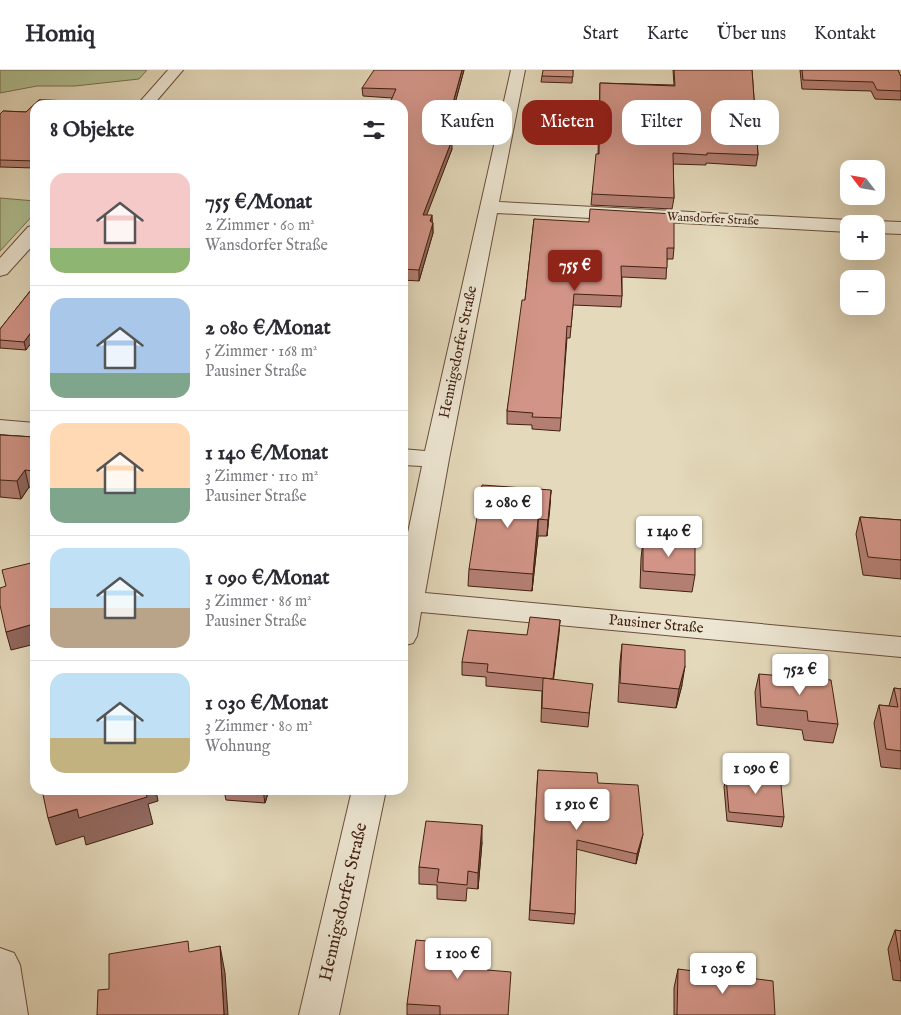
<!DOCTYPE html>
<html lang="de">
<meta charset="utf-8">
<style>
:root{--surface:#fff;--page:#f2f2f3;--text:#2b2b33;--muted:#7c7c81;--line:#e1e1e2;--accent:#8f2418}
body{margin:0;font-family:"IM FELL English",serif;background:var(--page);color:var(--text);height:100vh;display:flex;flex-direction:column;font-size:19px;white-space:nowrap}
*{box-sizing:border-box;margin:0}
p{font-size:16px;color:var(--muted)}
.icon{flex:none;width:28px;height:28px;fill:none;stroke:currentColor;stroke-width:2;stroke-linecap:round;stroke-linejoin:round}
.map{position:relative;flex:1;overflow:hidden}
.details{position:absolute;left:30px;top:30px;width:378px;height:695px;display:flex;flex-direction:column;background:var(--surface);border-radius:15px;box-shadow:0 5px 20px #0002}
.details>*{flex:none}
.top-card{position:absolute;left:422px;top:30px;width:402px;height:45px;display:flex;gap:10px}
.needle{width:32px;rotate:301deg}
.tools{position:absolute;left:840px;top:90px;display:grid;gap:10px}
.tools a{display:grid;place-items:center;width:45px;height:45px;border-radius:10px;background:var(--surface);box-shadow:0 5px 20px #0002;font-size:25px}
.price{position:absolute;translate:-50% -42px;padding:0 11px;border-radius:5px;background:#fff;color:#222;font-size:16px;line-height:32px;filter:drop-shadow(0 1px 2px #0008)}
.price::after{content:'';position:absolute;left:50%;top:30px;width:15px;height:11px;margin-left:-8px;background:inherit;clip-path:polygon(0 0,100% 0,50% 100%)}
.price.active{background:var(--accent);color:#fff}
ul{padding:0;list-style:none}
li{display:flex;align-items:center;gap:15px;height:125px;padding:0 20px}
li+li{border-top:1px solid var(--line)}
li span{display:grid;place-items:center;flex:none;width:140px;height:100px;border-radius:15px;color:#555}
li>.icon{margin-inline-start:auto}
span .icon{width:60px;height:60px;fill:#fffc;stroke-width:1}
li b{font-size:21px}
h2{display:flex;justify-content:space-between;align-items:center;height:60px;padding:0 20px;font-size:21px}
.chip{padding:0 18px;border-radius:15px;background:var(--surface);box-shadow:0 5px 20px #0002;font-size:18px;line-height:45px}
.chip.active{background:var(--accent);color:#fff}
header{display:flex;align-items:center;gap:30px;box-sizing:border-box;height:70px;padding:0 25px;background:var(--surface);border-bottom:1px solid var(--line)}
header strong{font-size:24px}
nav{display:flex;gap:28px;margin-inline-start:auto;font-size:18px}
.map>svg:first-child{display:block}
.green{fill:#b1c092;stroke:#797051}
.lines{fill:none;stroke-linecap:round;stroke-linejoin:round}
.street-casing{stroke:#6a4e3b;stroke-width:2}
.street{fill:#ede6d3;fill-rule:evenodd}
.wall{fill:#b47f73;stroke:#412010}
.shaded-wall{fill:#92685e;stroke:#412010}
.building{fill:#d19486;stroke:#412010}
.labels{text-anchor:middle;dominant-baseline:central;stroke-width:4.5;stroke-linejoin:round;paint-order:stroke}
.far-street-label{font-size:12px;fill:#412010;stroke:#ede6d3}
.street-label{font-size:15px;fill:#412010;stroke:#ede6d3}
.near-street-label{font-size:18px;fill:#412010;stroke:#ede6d3}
</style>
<header>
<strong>Homiq</strong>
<nav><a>Start</a><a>Karte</a><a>Über uns</a><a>Kontakt</a></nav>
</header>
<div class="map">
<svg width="901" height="945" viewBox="0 0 901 945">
<rect width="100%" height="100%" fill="#e4d9bb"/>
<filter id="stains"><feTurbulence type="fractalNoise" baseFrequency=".004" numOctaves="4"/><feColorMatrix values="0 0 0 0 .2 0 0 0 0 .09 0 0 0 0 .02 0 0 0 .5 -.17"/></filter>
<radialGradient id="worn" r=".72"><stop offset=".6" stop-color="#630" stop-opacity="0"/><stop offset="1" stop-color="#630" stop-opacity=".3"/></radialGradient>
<g class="green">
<polygon points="0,0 147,0 139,9 75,16 37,16 0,23"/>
<polygon points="0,128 35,131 35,143 0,181"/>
</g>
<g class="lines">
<g class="street-casing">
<g id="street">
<polygon points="168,0 183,0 153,35 137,35"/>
<polygon points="511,0 525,0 499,132 849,150 857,154 849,154 849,162 497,143 449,389 425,523 901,567 901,587 421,542 417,566 413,573 402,576 402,491 422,396 402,395 402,379 425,381"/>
<polygon points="876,151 901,152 901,164 876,163 876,154 869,154"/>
<polygon points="35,155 35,173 7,204 0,206 0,188 28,157"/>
<polygon points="0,350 35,353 35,367 0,364"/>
<polygon points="352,720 386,720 339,945 299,945"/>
<polygon points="0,878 14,883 20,895 28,945 0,945"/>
</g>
</g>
<use href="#street" class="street"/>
</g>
<g class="wall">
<polygon points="464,0 445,69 452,79 426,145 433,153 433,163 419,211 402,210 402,35 392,28 363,26 362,18"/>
<polygon points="573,0 572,13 541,12 542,6"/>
<polygon points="673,0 752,0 758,85 756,96 706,93 706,95 673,94 674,128 672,139 591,135 592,124 598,84 600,13 674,15"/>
<polygon points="800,0 898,0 901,7 901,30 875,29 871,21 802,19"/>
<polygon points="39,30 77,31 77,33 99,34 100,35 35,35 35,98 0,97 0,44 3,41 26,42"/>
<polygon points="534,149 674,178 673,189 667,189 666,209 622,207 622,226 621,237 573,235 570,268 567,268 560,361 532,359 532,355 507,354 507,341 525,230"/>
<polygon points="35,215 26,280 0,278 0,259"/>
<polygon points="0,365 35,367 35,418 29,417 21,429 0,427"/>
<polygon points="551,420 547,466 538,466 532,521 468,516 469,499"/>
<polygon points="860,447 901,450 901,509 863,505 856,464"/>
<polygon points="643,471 695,505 692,522 640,518 641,488"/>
<polygon points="560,550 553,609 591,627 588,657 541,652 542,621 486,616 486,607 462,605 462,592 527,565"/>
<polygon points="622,574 682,615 676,638 618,632 620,592"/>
<polygon points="759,604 838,654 833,673 804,670 802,660 757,655 755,622"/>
<polygon points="894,618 901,619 901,699 881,697 874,653 879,635 889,636"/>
<polygon points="538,700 598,713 641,773 636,794 576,779 575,844 574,854 529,850"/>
<polygon points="751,701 784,747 782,757 727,751 724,717 726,707 749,710"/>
<polygon points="224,720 269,720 265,733 226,730"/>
<polygon points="482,772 478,819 467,818 466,831 437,829 437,815 419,814 419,797"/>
<polygon points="895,860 901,861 901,911 893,910 888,879"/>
<polygon points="678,899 775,945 674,945 674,918"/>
<polygon points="488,900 508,945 407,945 407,934"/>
</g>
<g class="shaded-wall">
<polygon points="462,0 464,0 443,78 443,69"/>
<polygon points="452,70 452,79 423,155 423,145"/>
<polygon points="432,145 433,163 419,211 419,200"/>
<polygon points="35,257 35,268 26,280 24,272"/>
<polygon points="25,400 29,417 21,429 17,411"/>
<polygon points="551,420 550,437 547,466 548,450"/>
<polygon points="538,449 538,466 532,521 533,504"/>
<polygon points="560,550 559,564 552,622 553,609"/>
<polygon points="30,555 35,561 35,574 11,580 6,562"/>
<polygon points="685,596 682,615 676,638 679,619"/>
<polygon points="144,720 156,720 158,731 148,734 153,754 86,775 84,766 56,775 48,748"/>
<polygon points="263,720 269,720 265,733"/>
<polygon points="482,755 482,772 478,819 478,803"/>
<polygon points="643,764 641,773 636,794 637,784"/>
<polygon points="220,876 225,903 228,945 224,945"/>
</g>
<g class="building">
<polygon points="374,0 462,0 443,69 452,70 423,145 432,145 430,151 433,153 419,200 402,199 402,35 389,35 396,19 362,18"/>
<polygon points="543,0 573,0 573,7 542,6"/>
<polygon points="674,0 752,0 758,85 707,83 707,85 673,83 674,128 592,124 596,84 599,84 600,13 675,16"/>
<polygon points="802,0 898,0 901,7 901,21 877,20 873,12 803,10"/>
<polygon points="39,30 77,31 75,33 99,34 98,35 35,35 35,91 0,90 0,44 3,41 26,42"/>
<polygon points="590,139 674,144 674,178 667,178 667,198 621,196 622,226 574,224 571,257 567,256 561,348 532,347 533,343 507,341 522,230 525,230 534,149 589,152"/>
<polygon points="35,215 35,257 24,272 0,270 0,259"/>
<polygon points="0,365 35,367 35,399 34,401 25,400 17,411 0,410"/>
<polygon points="482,415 551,420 548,450 538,449 533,504 469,499"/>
<polygon points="860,447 901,450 901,490 868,487"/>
<polygon points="643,471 695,475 695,505 643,501"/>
<polygon points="35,492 35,561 32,561 30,555 6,562 0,535 0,518 6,516 2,500"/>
<polygon points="530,547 560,550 553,609 543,608 593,614 589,643 542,638 543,608 487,602 488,594 462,592 468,560 527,565"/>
<polygon points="622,574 685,580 685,596 679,619 620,613"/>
<polygon points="759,604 831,610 838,654 808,651 807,641 761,637"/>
<polygon points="894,618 901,619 901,681 886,679 879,635 898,637"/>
<polygon points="538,700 597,703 598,713 638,715 643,764 637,784 577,770 575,844 530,840"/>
<polygon points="751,701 780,704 784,747 729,742 726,707 752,710"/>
<polygon points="42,720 145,720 147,727 79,748 77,739 48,748"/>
<polygon points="426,751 482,755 478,803 468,801 467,815 437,812 439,799 419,797"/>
<polygon points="895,860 901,861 901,891 900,891"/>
<polygon points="416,870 489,877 487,900 511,902 508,945 440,945 440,936 407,934"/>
<polygon points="188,871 189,882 220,876 224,945 97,945 98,920 109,919 109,884"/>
<polygon points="678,899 773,911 775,945 677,945"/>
</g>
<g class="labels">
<g class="far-street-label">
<text transform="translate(713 149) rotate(3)">Wansdorfer Straße</text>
</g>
<g class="street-label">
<text transform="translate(458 282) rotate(-78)">Hennigsdorfer Straße</text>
<text transform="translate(656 554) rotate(5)">Pausiner Straße</text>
</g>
<g class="near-street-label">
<text transform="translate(344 832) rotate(-77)">Hennigsdorfer Straße</text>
</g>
</g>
<rect width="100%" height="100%" filter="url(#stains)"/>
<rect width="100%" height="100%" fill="url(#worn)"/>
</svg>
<div class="tools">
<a><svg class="needle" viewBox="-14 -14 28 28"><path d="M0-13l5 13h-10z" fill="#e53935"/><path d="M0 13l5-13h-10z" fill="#7c7c81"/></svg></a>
<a>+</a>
<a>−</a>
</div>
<b class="price active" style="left:575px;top:222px">755 €</b>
<b class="price" style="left:508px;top:459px">2 080 €</b>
<b class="price" style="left:669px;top:488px">1 140 €</b>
<b class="price" style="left:800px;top:626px">752 €</b>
<b class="price" style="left:756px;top:725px">1 090 €</b>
<b class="price" style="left:577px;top:761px">1 910 €</b>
<b class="price" style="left:458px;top:910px">1 100 €</b>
<b class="price" style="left:723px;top:925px">1 030 €</b>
<div class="top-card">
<a class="chip">Kaufen</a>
<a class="chip active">Mieten</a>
<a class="chip">Filter</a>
<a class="chip">Neu</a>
</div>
<section class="details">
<h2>8 Objekte<svg class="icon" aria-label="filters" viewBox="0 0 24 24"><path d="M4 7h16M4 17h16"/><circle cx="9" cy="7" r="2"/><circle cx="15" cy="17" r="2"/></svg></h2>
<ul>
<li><span style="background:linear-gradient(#f6c9c9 75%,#8fb573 0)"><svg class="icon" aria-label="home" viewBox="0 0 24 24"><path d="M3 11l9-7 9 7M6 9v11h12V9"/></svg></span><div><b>755 €/Monat</b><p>2 Zimmer · 60 m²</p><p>Wansdorfer Straße</p></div></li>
<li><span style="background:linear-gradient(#a9c7e8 75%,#7fa58c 0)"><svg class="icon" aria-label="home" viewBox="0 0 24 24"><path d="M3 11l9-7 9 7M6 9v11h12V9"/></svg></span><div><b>2 080 €/Monat</b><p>5 Zimmer · 168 m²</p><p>Pausiner Straße</p></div></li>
<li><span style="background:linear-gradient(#ffd9b3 65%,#7fa58c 0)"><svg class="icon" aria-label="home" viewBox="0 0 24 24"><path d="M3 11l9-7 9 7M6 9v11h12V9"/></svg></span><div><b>1 140 €/Monat</b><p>3 Zimmer · 110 m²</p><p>Pausiner Straße</p></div></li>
<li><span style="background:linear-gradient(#bfe0f5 60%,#b9a48a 0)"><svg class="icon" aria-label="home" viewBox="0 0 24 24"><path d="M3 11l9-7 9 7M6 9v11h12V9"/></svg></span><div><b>1 090 €/Monat</b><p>3 Zimmer · 86 m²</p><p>Pausiner Straße</p></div></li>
<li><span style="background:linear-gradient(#bfe0f5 65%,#c2b280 0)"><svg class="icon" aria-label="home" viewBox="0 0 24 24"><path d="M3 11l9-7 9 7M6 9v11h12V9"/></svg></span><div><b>1 030 €/Monat</b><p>3 Zimmer · 80 m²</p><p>Wohnung</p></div></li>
</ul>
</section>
</div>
